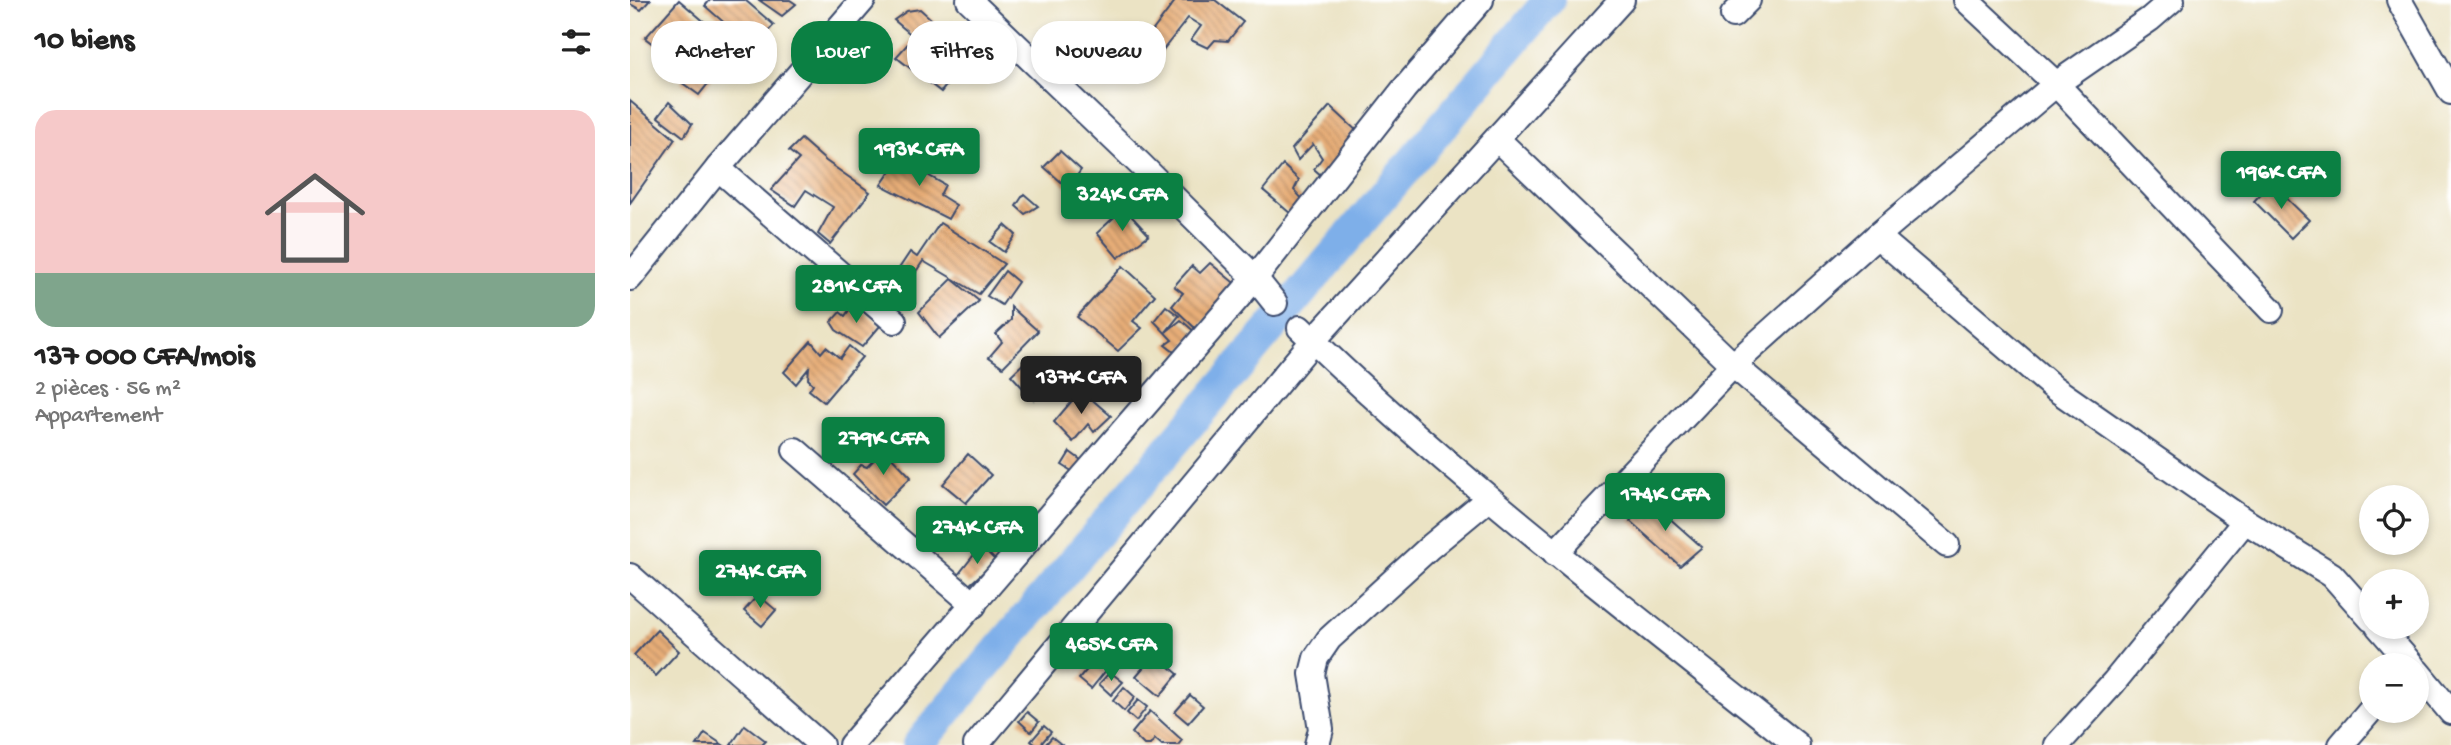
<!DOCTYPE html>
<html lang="fr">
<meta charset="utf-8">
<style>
:root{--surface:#fff;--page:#f2f2f2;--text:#222;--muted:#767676;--line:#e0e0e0;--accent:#0b8043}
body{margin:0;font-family:"Gochi Hand",sans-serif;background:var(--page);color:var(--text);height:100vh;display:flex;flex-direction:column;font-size:26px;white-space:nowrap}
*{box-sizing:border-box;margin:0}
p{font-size:23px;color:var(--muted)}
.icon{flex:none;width:38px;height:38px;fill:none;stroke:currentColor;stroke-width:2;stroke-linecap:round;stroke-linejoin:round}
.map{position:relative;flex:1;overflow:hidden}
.drawer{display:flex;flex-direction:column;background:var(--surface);width:630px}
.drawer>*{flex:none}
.guide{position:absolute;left:21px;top:21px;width:665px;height:63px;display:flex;gap:14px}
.tools{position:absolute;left:1729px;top:485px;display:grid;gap:14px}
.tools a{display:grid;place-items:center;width:70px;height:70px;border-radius:50%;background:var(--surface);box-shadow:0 4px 10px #0003;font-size:35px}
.price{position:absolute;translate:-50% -60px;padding:0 16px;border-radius:7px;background:var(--accent);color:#fff;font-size:23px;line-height:46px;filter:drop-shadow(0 2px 4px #0008)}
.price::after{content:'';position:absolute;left:50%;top:42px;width:21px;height:16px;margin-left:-10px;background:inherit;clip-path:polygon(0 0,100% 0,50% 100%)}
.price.selected{background:#222;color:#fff}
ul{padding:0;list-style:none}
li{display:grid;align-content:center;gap:14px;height:371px;padding:0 35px}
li+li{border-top:2px solid var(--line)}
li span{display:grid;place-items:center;height:217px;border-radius:21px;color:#555}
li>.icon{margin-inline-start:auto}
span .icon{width:126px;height:126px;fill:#fffc;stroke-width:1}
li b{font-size:30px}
h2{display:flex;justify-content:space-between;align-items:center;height:84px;padding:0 35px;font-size:30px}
.tag{padding:0 24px;border-radius:28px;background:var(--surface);box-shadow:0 4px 10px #0003;font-size:24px;line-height:63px}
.tag.selected{background:var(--accent);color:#fff}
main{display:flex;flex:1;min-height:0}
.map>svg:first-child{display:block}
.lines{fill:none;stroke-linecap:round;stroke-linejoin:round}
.canal{stroke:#7eafe9;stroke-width:32}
.building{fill:url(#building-back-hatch)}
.minor-casing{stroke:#3a4a6d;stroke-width:28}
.minor{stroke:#fff;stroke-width:24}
</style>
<main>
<section class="drawer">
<h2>10 biens<svg class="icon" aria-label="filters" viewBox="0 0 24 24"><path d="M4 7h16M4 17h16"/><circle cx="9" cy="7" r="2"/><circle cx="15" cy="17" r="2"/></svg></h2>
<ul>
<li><span style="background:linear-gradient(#f6c9c9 75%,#7fa58c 0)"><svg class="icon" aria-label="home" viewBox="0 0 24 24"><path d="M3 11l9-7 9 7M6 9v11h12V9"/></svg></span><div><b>137 000 CFA/mois</b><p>2 pièces · 56 m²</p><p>Appartement</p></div></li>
</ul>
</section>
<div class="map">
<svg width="1821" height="745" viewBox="0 0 1821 745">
<defs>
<pattern id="building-back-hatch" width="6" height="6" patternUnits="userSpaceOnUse" patternTransform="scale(1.75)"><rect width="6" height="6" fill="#e7ad77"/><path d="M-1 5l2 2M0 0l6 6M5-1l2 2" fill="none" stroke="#ba8d65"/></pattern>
</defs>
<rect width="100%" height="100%" fill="#fff"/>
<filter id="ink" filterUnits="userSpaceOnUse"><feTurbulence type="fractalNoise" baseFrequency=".0143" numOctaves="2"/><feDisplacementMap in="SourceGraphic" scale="14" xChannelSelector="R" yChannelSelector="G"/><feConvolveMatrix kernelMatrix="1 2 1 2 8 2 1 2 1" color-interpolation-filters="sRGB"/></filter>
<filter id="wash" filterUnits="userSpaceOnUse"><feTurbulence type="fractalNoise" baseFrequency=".00686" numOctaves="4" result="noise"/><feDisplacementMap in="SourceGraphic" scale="28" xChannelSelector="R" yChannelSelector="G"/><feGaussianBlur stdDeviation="1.57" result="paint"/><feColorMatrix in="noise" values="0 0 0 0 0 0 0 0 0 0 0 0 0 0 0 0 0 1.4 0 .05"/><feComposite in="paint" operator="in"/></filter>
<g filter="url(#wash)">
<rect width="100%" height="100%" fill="#ebe3c4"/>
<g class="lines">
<polyline class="canal" points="288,745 919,0"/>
</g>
<g id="blocks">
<g class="building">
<polygon points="0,0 20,0 11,10 0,4"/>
<polygon points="49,0 106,49 69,95 51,82 59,71 15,38"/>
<polygon points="80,0 115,0 144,25 122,47 75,6"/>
<polygon points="129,0 160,0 166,4 152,16"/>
<polygon points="546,0 585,0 613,22 598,41 585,40 578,48 561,40 571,26 558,18 511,78 495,67"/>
<polygon points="290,9 341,55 311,92 266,57 284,37 264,20 277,11"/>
<polygon points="485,38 499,50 487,64 475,52"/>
<polygon points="0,101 45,139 0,203"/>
<polygon points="39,102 62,124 54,137 28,117"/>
<polygon points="700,106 730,134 692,176 684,169 692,158 683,144 668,160 662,149"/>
<polygon points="171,139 196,161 240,192 200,244 188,234 203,207 176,190 165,206 141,190 169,159 159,151"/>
<polygon points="430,151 451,170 438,188 414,167"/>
<polygon points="269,159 315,185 310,195 326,205 318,219 251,185"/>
<polygon points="653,165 669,180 664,190 676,203 661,214 633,190"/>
<polygon points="1641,183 1679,220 1661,238 1624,201"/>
<polygon points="394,194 408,206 395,214 386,206"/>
<polygon points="494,208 519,235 488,258 467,233"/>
<polygon points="310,223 374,264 349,294 293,261 271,294 258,285 280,252 287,257"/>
<polygon points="375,225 386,235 374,252 360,242"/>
<polygon points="580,263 608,286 567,330 542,306 553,293 544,286 562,266 570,273"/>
<polygon points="493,266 525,295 503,321 512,328 488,351 447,317"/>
<polygon points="375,271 388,282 372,305 357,296"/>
<polygon points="322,279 349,301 309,338 289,312"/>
<polygon points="224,303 250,326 232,347 206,330 201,322 210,312 215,316"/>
<polygon points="536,306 549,316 536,332 551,320 566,333 548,355 535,345 542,340 524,321"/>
<polygon points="381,307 408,331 373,367 359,357 372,342 366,334 381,320"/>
<polygon points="181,341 191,353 196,347 210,358 219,346 232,357 194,402 179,390 183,384 178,379 179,368 166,384 154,372"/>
<polygon points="395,362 418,387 404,400 381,375"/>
<polygon points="451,390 481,416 464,432 458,424 443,442 424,422"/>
<polygon points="254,449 281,477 253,505 223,474 231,465 237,467"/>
<polygon points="440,452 455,463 445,473 432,465"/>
<polygon points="338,454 361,475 336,503 313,484"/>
<polygon points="1019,500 1072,547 1050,566 1000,521"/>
<polygon points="351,546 366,561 339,585 328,575"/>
<polygon points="128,595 146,610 132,626 114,611"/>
<polygon points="27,630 49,651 26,676 4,655"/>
<polygon points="525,654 548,674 530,696 506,676"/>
<polygon points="465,660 477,669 461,689 449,679"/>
<polygon points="480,672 493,682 481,695 469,684"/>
<polygon points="494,687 505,697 494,711 483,701"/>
<polygon points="560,695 573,706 558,723 545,712"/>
<polygon points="508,700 517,707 506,721 497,713"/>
<polygon points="520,711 552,740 548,745 532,745 525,739 520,745 514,745 502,733"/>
<polygon points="397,712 409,722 401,732 389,721"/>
<polygon points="115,725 136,741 132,745 101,745"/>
<polygon points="414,726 421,732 410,745 406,745 401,741"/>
<polygon points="75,733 93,745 67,745"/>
<polygon points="422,737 432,745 415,745"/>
</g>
</g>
</g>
<g filter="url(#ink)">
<use href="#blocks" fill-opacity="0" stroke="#3a4a6d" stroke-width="2"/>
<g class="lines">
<g class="minor-casing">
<g id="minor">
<polyline points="339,0 509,163 625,278 645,303"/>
<polyline points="1336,0 1426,84 1641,310"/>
<polyline points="1769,0 1821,92"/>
<polyline points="1103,15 1118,0"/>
<polyline points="867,139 1103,365 1317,545"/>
<polyline points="88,168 264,321"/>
<polyline points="1247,236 1424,388 1615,521 1702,575 1741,619"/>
<polyline points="0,278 88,168 233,0"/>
<path d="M670,328C825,479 998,610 1167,745"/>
<polyline points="165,450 344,605"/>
<polyline points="925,553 1103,365 1247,236 1426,84 1520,19 1542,0"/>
<polyline points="0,576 191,745"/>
<polyline points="1748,626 1782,665"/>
<polyline points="1787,671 1821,712"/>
<polyline points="221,745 625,278 774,89 851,0"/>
<polyline points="346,745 683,341 992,0"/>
<polyline points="687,745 691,729 682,674 686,658 699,639 800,547 858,499"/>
<polyline points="1427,745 1484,682 1615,521"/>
<polyline points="1711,745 1741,710"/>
</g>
</g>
<use href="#minor" class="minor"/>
</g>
</g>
</svg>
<div class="tools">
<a><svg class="icon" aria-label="locate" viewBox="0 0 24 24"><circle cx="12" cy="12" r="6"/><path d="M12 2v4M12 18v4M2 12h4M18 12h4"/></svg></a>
<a>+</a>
<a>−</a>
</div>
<b class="price" style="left:289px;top:188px">193K CFA</b>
<b class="price" style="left:1651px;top:211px">196K CFA</b>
<b class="price" style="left:492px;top:233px">324K CFA</b>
<b class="price" style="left:226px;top:325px">281K CFA</b>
<b class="price selected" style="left:451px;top:416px">137K CFA</b>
<b class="price" style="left:253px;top:477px">279K CFA</b>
<b class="price" style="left:1035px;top:533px">174K CFA</b>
<b class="price" style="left:347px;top:566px">274K CFA</b>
<b class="price" style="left:130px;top:610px">274K CFA</b>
<b class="price" style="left:481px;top:683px">465K CFA</b>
<div class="guide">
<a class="tag">Acheter</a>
<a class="tag selected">Louer</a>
<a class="tag">Filtres</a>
<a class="tag">Nouveau</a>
</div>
</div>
</main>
